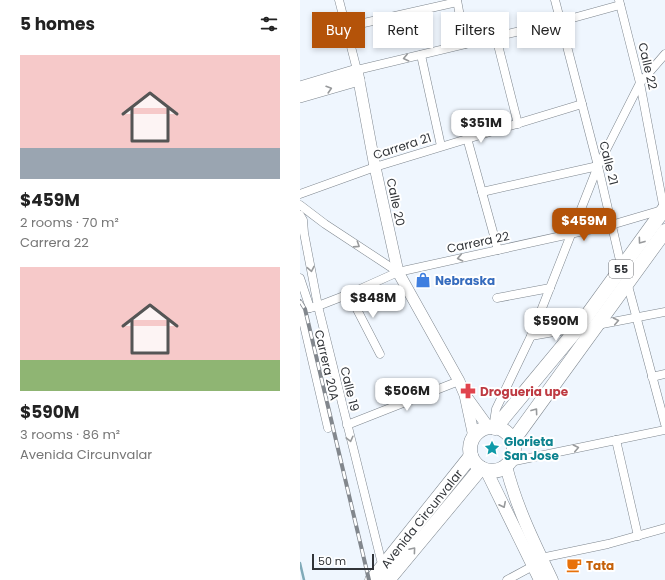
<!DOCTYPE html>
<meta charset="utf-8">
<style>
:root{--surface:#fff;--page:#f6f6f6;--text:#222;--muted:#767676;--accent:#b45309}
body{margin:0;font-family:Poppins,sans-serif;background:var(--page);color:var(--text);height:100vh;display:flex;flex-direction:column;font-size:15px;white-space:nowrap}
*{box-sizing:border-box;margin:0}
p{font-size:13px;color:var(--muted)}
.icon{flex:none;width:22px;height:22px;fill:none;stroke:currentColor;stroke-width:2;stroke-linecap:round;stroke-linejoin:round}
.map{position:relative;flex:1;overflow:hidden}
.panel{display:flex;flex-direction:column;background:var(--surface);width:300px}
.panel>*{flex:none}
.guide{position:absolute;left:12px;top:12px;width:293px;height:36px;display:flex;gap:8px}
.scale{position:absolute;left:12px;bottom:10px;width:62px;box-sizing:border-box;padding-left:4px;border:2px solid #313438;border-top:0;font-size:11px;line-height:14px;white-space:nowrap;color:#313438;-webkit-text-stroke:3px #fff;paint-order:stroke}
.price{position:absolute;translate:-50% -34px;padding:0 9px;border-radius:8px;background:#fff;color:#222;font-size:13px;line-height:26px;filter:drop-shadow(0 1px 2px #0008)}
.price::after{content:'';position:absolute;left:50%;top:24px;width:12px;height:9px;margin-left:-6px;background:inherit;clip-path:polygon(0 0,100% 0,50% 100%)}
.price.active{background:var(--accent);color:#fff}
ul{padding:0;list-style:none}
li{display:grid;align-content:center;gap:8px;height:212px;padding:0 20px}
li span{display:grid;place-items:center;height:124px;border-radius:0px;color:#555}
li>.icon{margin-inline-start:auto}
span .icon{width:72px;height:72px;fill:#fffc;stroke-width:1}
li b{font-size:17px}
h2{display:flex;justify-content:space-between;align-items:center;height:48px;padding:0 20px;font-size:17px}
.tag{padding:0 14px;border-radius:0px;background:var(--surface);box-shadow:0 2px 6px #0003;font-size:14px;line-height:36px}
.tag.active{background:var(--accent);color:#fff}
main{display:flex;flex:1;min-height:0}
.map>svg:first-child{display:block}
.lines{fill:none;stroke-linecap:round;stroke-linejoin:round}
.stream{stroke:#80aab9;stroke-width:2.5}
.street-casing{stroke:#7e868e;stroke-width:9}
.secondary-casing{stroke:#7e868e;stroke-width:12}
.primary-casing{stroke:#7e868e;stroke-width:13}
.highway-casing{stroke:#7e868e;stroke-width:15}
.street{stroke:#fff;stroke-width:8}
.secondary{stroke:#fff;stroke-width:11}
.primary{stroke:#fff;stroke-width:12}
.highway{stroke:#fff;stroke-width:14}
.rail-casing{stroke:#82878d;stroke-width:4}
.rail{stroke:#fff;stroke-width:2.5;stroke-dasharray:8;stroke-linecap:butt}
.oneway{stroke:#989a9c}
.labels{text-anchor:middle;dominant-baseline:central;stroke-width:4;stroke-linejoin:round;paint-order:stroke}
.shield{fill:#fff;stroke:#6f7174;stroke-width:1}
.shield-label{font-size:11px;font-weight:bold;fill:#313438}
.street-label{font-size:12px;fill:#313438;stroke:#fff}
.shop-label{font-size:12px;font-weight:bold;fill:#366cbe;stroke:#fff;text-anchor:start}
.health-label{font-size:12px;font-weight:bold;fill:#be3a42;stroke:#fff;text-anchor:start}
.culture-label{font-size:12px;font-weight:bold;fill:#0d838f;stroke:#fff;text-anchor:start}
.food-label{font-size:12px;font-weight:bold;fill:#c56008;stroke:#fff;text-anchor:start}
</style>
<main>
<section class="panel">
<h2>5 homes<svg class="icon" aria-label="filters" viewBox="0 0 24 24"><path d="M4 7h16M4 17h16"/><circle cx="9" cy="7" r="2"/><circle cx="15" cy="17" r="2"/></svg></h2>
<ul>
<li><span style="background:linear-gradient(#f6c9c9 75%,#9aa5b1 0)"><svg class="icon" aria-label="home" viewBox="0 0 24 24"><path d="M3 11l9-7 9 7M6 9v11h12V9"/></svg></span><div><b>$459M</b><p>2 rooms · 70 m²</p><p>Carrera 22</p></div></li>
<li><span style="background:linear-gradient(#f6c9c9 75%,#8fb573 0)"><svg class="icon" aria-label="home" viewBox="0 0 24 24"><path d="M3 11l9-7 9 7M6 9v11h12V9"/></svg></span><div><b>$590M</b><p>3 rooms · 86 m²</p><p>Avenida Circunvalar</p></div></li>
</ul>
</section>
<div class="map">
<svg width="365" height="580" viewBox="0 0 365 580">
<rect width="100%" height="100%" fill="#eff6fe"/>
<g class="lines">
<polyline class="stream" points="0,563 4,580"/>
<g class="street-casing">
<g id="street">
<polyline points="39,0 57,70 262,21 320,5"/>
<polyline points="157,0 165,44"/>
<polyline points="255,0 298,166 322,269"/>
<polyline points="319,0 340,83 364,210"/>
<polyline points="46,27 157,2"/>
<polyline points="196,37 218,124"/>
<polyline points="121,55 141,146"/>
<polyline points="167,138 198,250"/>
<polyline points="182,192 298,166"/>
<polyline points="0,194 75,167 282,104"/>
<polyline points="0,205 25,224 98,272"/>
<polyline points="0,215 3,220 4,233 18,306 83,568"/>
<polyline points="0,278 10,308"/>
<polyline points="327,282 365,424"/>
<polyline points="49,294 80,354"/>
<polyline points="197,298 250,288"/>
<polyline points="0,308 28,428"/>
<polyline points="0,310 18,306 49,294 98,272 311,225 362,210"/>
<polyline points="297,325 365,312"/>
<polyline points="231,336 277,328"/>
<polyline points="352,377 365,374"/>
<polyline points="47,425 159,381"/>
<polyline points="193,428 196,409 231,336 298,166 340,83 365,54"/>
<polyline points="316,440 338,536"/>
<polyline points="210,462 365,430"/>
<polyline points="241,558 308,544 365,528"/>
<polyline points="207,580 233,566"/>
</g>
</g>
<g class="secondary-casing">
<g id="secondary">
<polyline points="0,87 57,70 75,167 98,272 159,381 165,395 174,437"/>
<polyline points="0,97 59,80"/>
<polyline points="168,399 189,428"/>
</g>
</g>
<g class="primary-casing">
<g id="primary">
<path d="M206,466C216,506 234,543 252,580"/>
<polyline points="186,470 240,580"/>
</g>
</g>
<g class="highway-casing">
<g id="highway">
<circle cx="192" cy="449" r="22"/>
<polyline points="195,428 278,328 365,208"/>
<polyline points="212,442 365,231"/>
<path id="s1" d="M72,580L171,456"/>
<polyline points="88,580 181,468"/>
</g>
</g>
<use href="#street" class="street"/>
<use href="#secondary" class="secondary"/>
<use href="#primary" class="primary"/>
<use href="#highway" class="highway"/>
<g class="rail-casing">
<polyline id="rail" points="0,301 5,309 69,580"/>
</g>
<use href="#rail" class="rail"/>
</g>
<defs><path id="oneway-chevron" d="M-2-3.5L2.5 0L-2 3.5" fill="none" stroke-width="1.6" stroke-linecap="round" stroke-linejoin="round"/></defs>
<g class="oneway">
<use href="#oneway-chevron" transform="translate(106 58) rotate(167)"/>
<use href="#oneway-chevron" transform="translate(29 89) rotate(-17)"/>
<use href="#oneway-chevron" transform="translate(341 241) rotate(126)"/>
<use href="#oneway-chevron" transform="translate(57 245) rotate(33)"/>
<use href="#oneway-chevron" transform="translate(160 258) rotate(168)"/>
<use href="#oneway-chevron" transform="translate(11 269) rotate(79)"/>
<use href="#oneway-chevron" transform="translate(316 321) rotate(-11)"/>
<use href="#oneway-chevron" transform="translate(235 411) rotate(-54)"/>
<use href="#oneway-chevron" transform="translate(50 439) rotate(76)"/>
<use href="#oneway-chevron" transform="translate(276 448) rotate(-12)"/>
<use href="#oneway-chevron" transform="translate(203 505) rotate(64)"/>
<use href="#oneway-chevron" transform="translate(113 550) rotate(-50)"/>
</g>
<defs>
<g id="shop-bare" transform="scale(1.2)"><path d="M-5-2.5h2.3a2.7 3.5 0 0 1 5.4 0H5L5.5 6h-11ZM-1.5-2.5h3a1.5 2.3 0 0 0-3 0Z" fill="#3f7fe0" stroke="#fff" stroke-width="2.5" paint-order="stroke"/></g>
<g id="pharmacy-bare" transform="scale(1.2)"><path d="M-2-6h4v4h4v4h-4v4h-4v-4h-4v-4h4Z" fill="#e0444e" stroke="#fff" stroke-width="2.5" paint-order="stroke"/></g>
<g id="sight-bare" transform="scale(1.2)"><path d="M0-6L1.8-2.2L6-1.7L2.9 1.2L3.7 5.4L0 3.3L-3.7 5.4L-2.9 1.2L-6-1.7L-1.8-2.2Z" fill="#0f9aa8" stroke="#fff" stroke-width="2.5" paint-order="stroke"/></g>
<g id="cafe-bare" transform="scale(1.2)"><path d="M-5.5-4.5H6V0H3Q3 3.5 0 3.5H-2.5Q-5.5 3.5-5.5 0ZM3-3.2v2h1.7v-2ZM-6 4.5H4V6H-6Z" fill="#e8710a" stroke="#fff" stroke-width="2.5" paint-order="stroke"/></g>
</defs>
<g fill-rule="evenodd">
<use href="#shop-bare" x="123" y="280"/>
<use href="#pharmacy-bare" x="168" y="391"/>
<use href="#sight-bare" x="192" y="448"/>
<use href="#cafe-bare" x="274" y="565"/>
</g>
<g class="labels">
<rect class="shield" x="309" y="260" width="24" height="18" rx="3"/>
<g class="shield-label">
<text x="321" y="269">55</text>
</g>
<g class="street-label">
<text transform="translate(348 66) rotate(77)">Calle 22</text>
<text transform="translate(102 146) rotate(-18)">Carrera 21</text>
<text transform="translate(309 163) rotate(76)">Calle 21</text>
<text transform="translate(96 202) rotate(78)">Calle 20</text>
<text transform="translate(178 242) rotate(-12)">Carrera 22</text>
<text transform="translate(27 365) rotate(77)">Carrera 20A</text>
<text transform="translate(50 389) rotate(76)">Calle 19</text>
<text stroke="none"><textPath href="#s1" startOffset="79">Avenida Circunvalar</textPath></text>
</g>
<g class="shop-label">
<text x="135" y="280">Nebraska</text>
</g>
<g class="health-label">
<text x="180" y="391">Drogueria upe</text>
</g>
<g class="culture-label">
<text x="204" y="441">Glorieta<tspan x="204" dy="14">San Jose</tspan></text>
</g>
<g class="food-label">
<text x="286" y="565">Tata</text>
</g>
</g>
</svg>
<div class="scale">50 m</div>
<b class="price" style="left:181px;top:144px">$351M</b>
<b class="price active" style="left:284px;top:242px">$459M</b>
<b class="price" style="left:73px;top:319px">$848M</b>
<b class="price" style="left:256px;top:342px">$590M</b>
<b class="price" style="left:107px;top:412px">$506M</b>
<div class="guide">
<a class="tag active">Buy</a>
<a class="tag">Rent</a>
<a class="tag">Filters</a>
<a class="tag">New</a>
</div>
</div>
</main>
